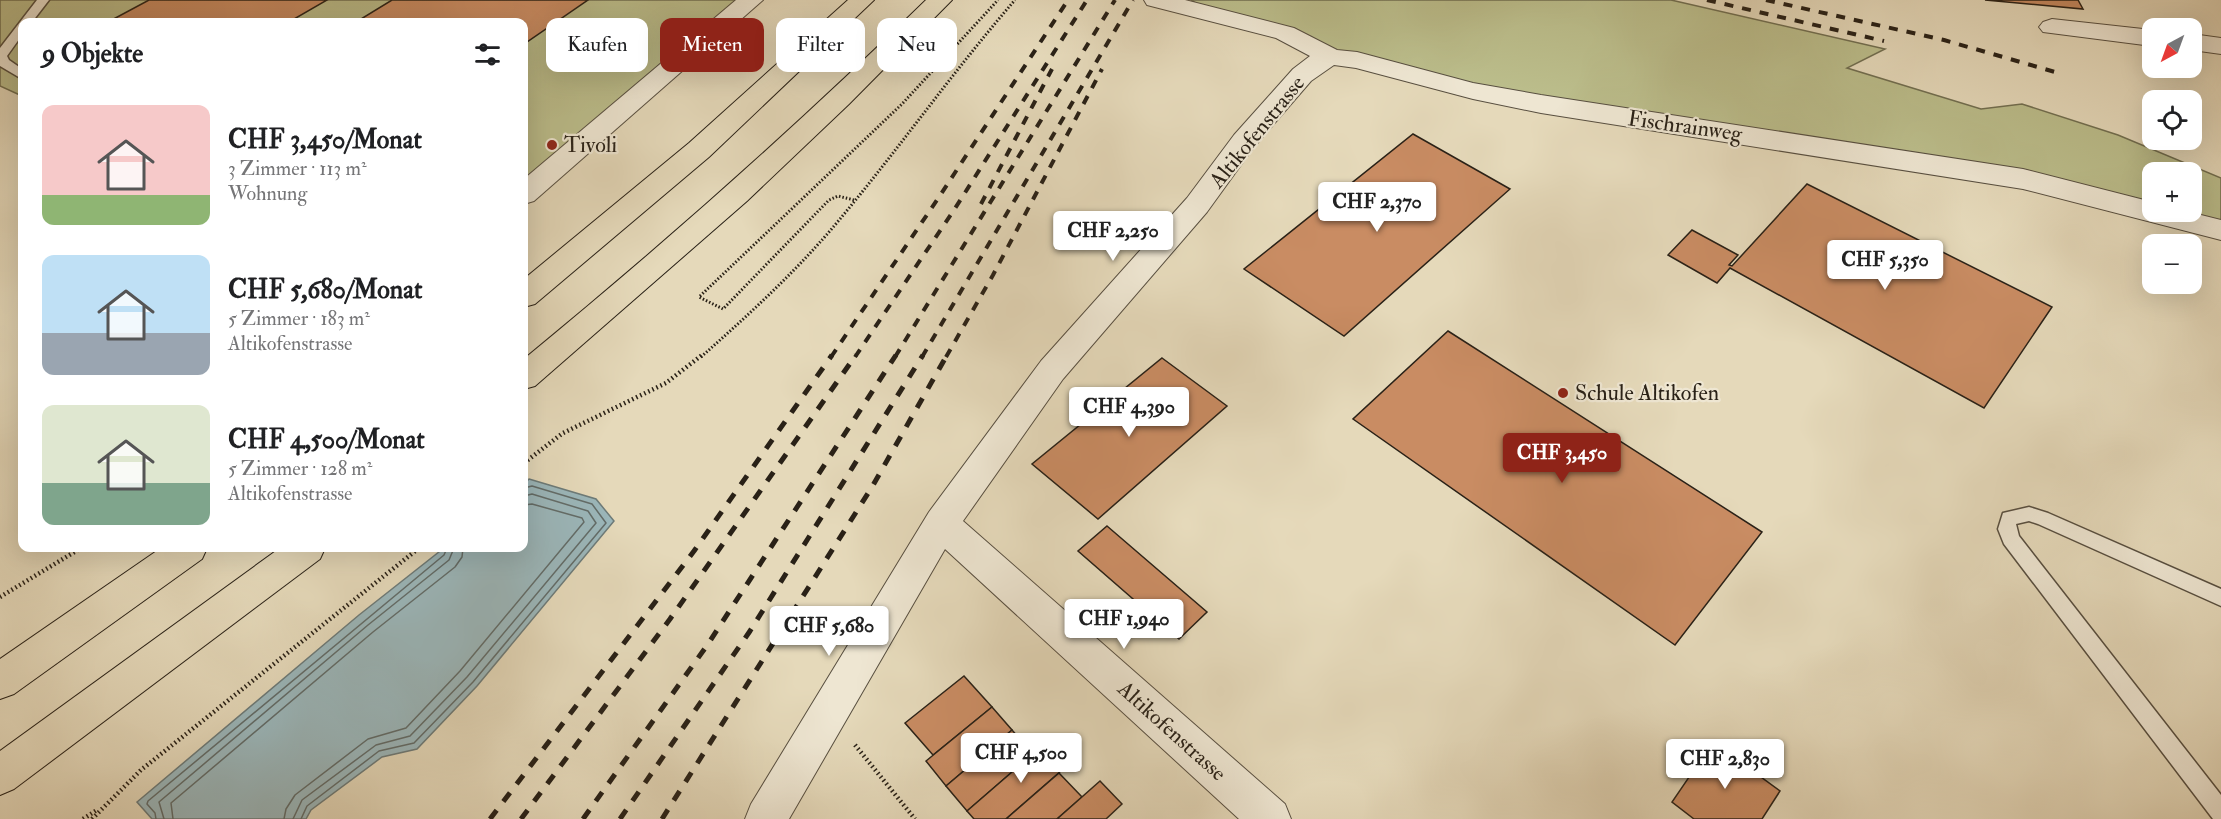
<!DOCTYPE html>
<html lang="de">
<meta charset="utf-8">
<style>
:root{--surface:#fff;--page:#f2f2f2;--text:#202124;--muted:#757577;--accent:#8f2418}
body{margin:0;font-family:"IM FELL Double Pica",serif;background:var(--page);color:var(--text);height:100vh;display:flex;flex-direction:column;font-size:22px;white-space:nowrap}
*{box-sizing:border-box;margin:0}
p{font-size:20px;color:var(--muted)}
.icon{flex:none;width:33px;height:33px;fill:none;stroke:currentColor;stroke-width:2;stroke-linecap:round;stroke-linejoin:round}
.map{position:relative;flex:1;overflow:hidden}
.side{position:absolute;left:18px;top:18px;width:510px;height:534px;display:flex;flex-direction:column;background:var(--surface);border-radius:12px;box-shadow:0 6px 24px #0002}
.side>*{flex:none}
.guide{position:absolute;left:546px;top:18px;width:570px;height:54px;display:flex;gap:12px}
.needle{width:39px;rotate:221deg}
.tools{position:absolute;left:2142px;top:18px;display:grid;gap:12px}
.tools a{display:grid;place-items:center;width:60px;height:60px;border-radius:12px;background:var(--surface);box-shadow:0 6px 24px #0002;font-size:30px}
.price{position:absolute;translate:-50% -51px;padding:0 14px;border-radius:6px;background:#fff;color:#222;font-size:20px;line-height:39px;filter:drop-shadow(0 2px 3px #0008)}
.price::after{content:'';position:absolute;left:50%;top:36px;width:18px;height:14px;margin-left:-9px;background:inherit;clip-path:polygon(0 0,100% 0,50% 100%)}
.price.active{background:var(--accent);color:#fff}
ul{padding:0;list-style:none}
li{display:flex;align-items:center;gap:18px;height:150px;padding:0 24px}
li span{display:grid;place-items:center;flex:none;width:168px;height:120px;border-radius:12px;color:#555}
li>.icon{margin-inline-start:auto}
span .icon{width:72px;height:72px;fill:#fffc;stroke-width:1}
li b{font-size:26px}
h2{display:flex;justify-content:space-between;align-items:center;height:72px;padding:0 24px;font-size:26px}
.chip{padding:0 21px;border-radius:12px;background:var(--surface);box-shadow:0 6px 24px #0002;font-size:21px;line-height:54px}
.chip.active{background:var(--accent);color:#fff}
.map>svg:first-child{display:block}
.green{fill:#bbbd8b;stroke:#726f51;stroke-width:1.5;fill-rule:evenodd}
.water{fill:#9bb7bb;stroke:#6d7b79;stroke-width:1.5}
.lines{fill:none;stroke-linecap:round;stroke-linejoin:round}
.shore{stroke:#626c69;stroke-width:1.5}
.building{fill:#c98c63;stroke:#292117;stroke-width:1.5}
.service-casing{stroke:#584f40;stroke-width:3}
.minor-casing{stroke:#584f40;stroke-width:2}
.motorway-casing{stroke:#292117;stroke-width:2}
.path-far1{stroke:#292117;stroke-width:3;stroke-dasharray:1.5 2;stroke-linecap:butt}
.path{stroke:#292117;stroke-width:4.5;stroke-dasharray:1.5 3;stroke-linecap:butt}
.service{fill:#eee6d2;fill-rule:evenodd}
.minor{fill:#eee6d2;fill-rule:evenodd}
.motorway{fill:#e5d9ba;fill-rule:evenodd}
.rail-far1{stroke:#292117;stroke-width:4;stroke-dasharray:9 9;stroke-linecap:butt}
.rail{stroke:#292117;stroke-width:5;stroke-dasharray:11 11;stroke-linecap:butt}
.poi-dot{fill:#8f2418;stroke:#eee6d2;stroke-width:2}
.labels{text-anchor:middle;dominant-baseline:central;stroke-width:4.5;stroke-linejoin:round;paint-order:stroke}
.street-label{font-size:22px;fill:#292117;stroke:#eee6d2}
.poi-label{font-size:22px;fill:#292117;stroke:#eee6d2;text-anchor:start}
</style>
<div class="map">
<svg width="2221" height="819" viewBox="0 0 2221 819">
<rect width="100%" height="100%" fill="#e5d9ba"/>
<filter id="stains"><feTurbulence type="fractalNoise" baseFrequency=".00333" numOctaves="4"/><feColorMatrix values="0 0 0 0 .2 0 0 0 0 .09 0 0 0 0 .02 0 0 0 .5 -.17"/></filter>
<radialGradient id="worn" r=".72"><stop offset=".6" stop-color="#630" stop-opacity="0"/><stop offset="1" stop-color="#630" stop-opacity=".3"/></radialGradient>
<g class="green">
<polygon points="0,0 751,0 524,194 524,22 22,22 22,96 0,86"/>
<path d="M1191,0H1671L1885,49L1847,68L1981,109L2022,104L2118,135L2221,178V230L2130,206L1473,91L1213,14ZM2152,172H2192V212H2152Z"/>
</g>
<polygon class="water" points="529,479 596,499 614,521 477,686 417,749 382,757 311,810 306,819 152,819 137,802 359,615 444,548 524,548 524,484"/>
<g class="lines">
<g class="shore">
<polyline points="156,819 155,813 147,804 148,801 444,555 447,548"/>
<polyline points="164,819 159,802 368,625 449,560 454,548"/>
<polyline points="173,819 171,803 373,632 455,567 462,557 463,548"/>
<polyline points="284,819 286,809 295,795 368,739 406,728 460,671 584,522 582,518 532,504 524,505"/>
<polyline points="293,819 302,800 376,745 410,736 467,677 596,523 588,511 532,494 524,496"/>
<polyline points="301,819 307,806 379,751 414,743 473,682 606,523 592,504 532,486 524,488"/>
</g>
</g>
<g class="building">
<polygon points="149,0 327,0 289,22 108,22"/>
<polygon points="392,0 588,0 524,44 524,22 356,22"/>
<polygon points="1985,0 2078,0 2083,9"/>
<polygon points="2161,20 2179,22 2182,28 2165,28"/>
<polygon points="1413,134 1510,189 1344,336 1244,269"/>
<polygon points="1807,184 2052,307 1984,408 1730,268 1717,283 1668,255 1692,230 1738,255 1729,265 1732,266"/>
<polygon points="1448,331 1762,532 1675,645 1353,419"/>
<polygon points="1162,358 1227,406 1098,519 1032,464"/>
<polygon points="1107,526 1207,612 1179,639 1078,551"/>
<polygon points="964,676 992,707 933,755 905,723"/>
<polygon points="992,707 1012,730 946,786 926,761"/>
<polygon points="1012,730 1033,754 967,811 946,786"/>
<polygon points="1049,740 1070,763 1006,819 974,819 967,811"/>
<polygon points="1713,742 1780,791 1762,819 1694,819 1672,802"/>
<polygon points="1059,773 1082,797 1057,819 1006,819"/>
<polygon points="1100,781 1122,804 1106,819 1057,819"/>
</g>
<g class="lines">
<g class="service-casing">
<g id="service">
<polygon points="37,0 49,0 32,22 22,22 22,35 7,56 9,60 22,69 22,79 0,66 0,48"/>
<polygon points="2029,507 2048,513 2221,589 2221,606 2038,524 2029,521 2016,524 2019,536 2221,795 2221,819 2213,819 2004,544 1998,529 2003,513"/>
</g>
</g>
<g class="minor-casing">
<g id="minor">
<polygon points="736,0 763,0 534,201 524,204 524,179"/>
<polygon points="1144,0 1185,0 1294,28 1337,50 1357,52 1473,83 1541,95 2023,169 2152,202 2152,212 2189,212 2221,220 2221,240 2023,189 1541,113 1473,99 1356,68 1334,65 1311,81 1254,147 1207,212 1063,379 963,521 1285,804 1291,819 1239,819 945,549 789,819 745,819 751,804 929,512 1041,361 1187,198 1234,135 1293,69 1310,56 1276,38 1147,5"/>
<polygon points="2052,19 2152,30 2152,46 2043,32 2039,27 2043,22"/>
<polygon points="2192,34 2221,38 2221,54 2192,50"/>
</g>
</g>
<g class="motorway-casing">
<g id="motorway">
<polygon points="848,0 874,0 709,157 535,304 524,307 524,279 689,143"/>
<path d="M926,0H952L849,104L747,201L535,386L524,389V359C663,245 797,126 926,0Z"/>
<polygon points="161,548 207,548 202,559 14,694 0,699 0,659"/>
<polygon points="280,548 325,548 320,559 14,789 0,795 0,751"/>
</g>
</g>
<g class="path-far1">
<polyline points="854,200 838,196 829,200 723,309 699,297 902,104 998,0"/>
<path d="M701,357C745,318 790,277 829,232C893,157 950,75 1015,0"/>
</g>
<g class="path">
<polyline points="524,463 563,433 666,383 702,355"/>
<polyline points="0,597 81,548"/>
<polyline points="855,745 915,819"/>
<polyline points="83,819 97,810"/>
<polyline points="92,819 141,770 419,548"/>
</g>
<use href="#service" class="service"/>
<use href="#minor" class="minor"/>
<use href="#motorway" class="motorway"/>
<g class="rail-far1">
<polyline points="1707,0 1884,41"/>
<polyline points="1766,0 1944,40 2055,72"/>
<polyline points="981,204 1052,69"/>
<polyline points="831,357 941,194 1068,0"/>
<polyline points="855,357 954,210 1087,0"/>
<polyline points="895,357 1115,0"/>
<polyline points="922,357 1133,0"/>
<polyline points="946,357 993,275 1102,69"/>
</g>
<g class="rail">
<polyline points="490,819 694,551 832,355"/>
<polyline points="521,819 670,619 856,355"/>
<polyline points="583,819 708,644 896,355"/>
<polyline points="620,819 750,631 923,355"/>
<polyline points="662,819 872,487 947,355"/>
</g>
</g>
<g class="poi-dot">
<circle cx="552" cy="145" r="6"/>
<circle cx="1563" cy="393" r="6"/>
</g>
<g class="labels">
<g class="street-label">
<text transform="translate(1685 126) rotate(8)">Fischrainweg</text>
<text transform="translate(1257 132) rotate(-51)">Altikofenstrasse</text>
<text transform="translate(1172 731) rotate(42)">Altikofenstrasse</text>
</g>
<g class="poi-label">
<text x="564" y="145">Tivoli</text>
<text x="1575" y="393">Schule Altikofen</text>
</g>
</g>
<rect width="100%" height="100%" filter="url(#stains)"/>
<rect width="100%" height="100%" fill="url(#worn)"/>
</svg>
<div class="tools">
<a><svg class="needle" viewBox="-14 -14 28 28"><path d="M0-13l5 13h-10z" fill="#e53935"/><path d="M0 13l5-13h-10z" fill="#757577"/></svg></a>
<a><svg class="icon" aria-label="locate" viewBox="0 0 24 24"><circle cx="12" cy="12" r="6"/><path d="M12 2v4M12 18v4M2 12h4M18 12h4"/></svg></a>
<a>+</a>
<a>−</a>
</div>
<b class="price" style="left:1377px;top:233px">CHF 2,370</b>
<b class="price" style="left:1113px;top:262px">CHF 2,250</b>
<b class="price" style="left:1885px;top:291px">CHF 5,350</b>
<b class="price" style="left:1129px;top:438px">CHF 4,390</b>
<b class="price active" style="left:1562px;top:484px">CHF 3,450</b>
<b class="price" style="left:1124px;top:650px">CHF 1,940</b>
<b class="price" style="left:829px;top:657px">CHF 5,680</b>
<b class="price" style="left:1021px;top:784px">CHF 4,500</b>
<b class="price" style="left:1725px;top:790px">CHF 2,830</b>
<div class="guide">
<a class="chip">Kaufen</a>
<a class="chip active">Mieten</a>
<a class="chip">Filter</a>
<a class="chip">Neu</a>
</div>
<section class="side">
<h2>9 Objekte<svg class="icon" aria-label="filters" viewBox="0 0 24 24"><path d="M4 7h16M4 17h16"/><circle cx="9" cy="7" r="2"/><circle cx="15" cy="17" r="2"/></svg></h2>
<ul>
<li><span style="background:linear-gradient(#f6c9c9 75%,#8fb573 0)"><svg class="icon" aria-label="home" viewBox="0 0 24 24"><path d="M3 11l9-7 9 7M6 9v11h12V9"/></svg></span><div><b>CHF 3,450/Monat</b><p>3 Zimmer · 113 m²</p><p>Wohnung</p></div></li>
<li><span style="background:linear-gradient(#bfe0f5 65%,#9aa5b1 0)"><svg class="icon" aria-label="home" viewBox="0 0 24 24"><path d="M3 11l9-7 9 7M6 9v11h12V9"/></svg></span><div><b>CHF 5,680/Monat</b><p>5 Zimmer · 183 m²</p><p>Altikofenstrasse</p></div></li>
<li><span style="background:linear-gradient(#dfe7d0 65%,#7fa58c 0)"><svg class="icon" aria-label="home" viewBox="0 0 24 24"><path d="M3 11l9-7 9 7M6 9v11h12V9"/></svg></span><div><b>CHF 4,500/Monat</b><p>5 Zimmer · 128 m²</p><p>Altikofenstrasse</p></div></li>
</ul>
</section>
</div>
